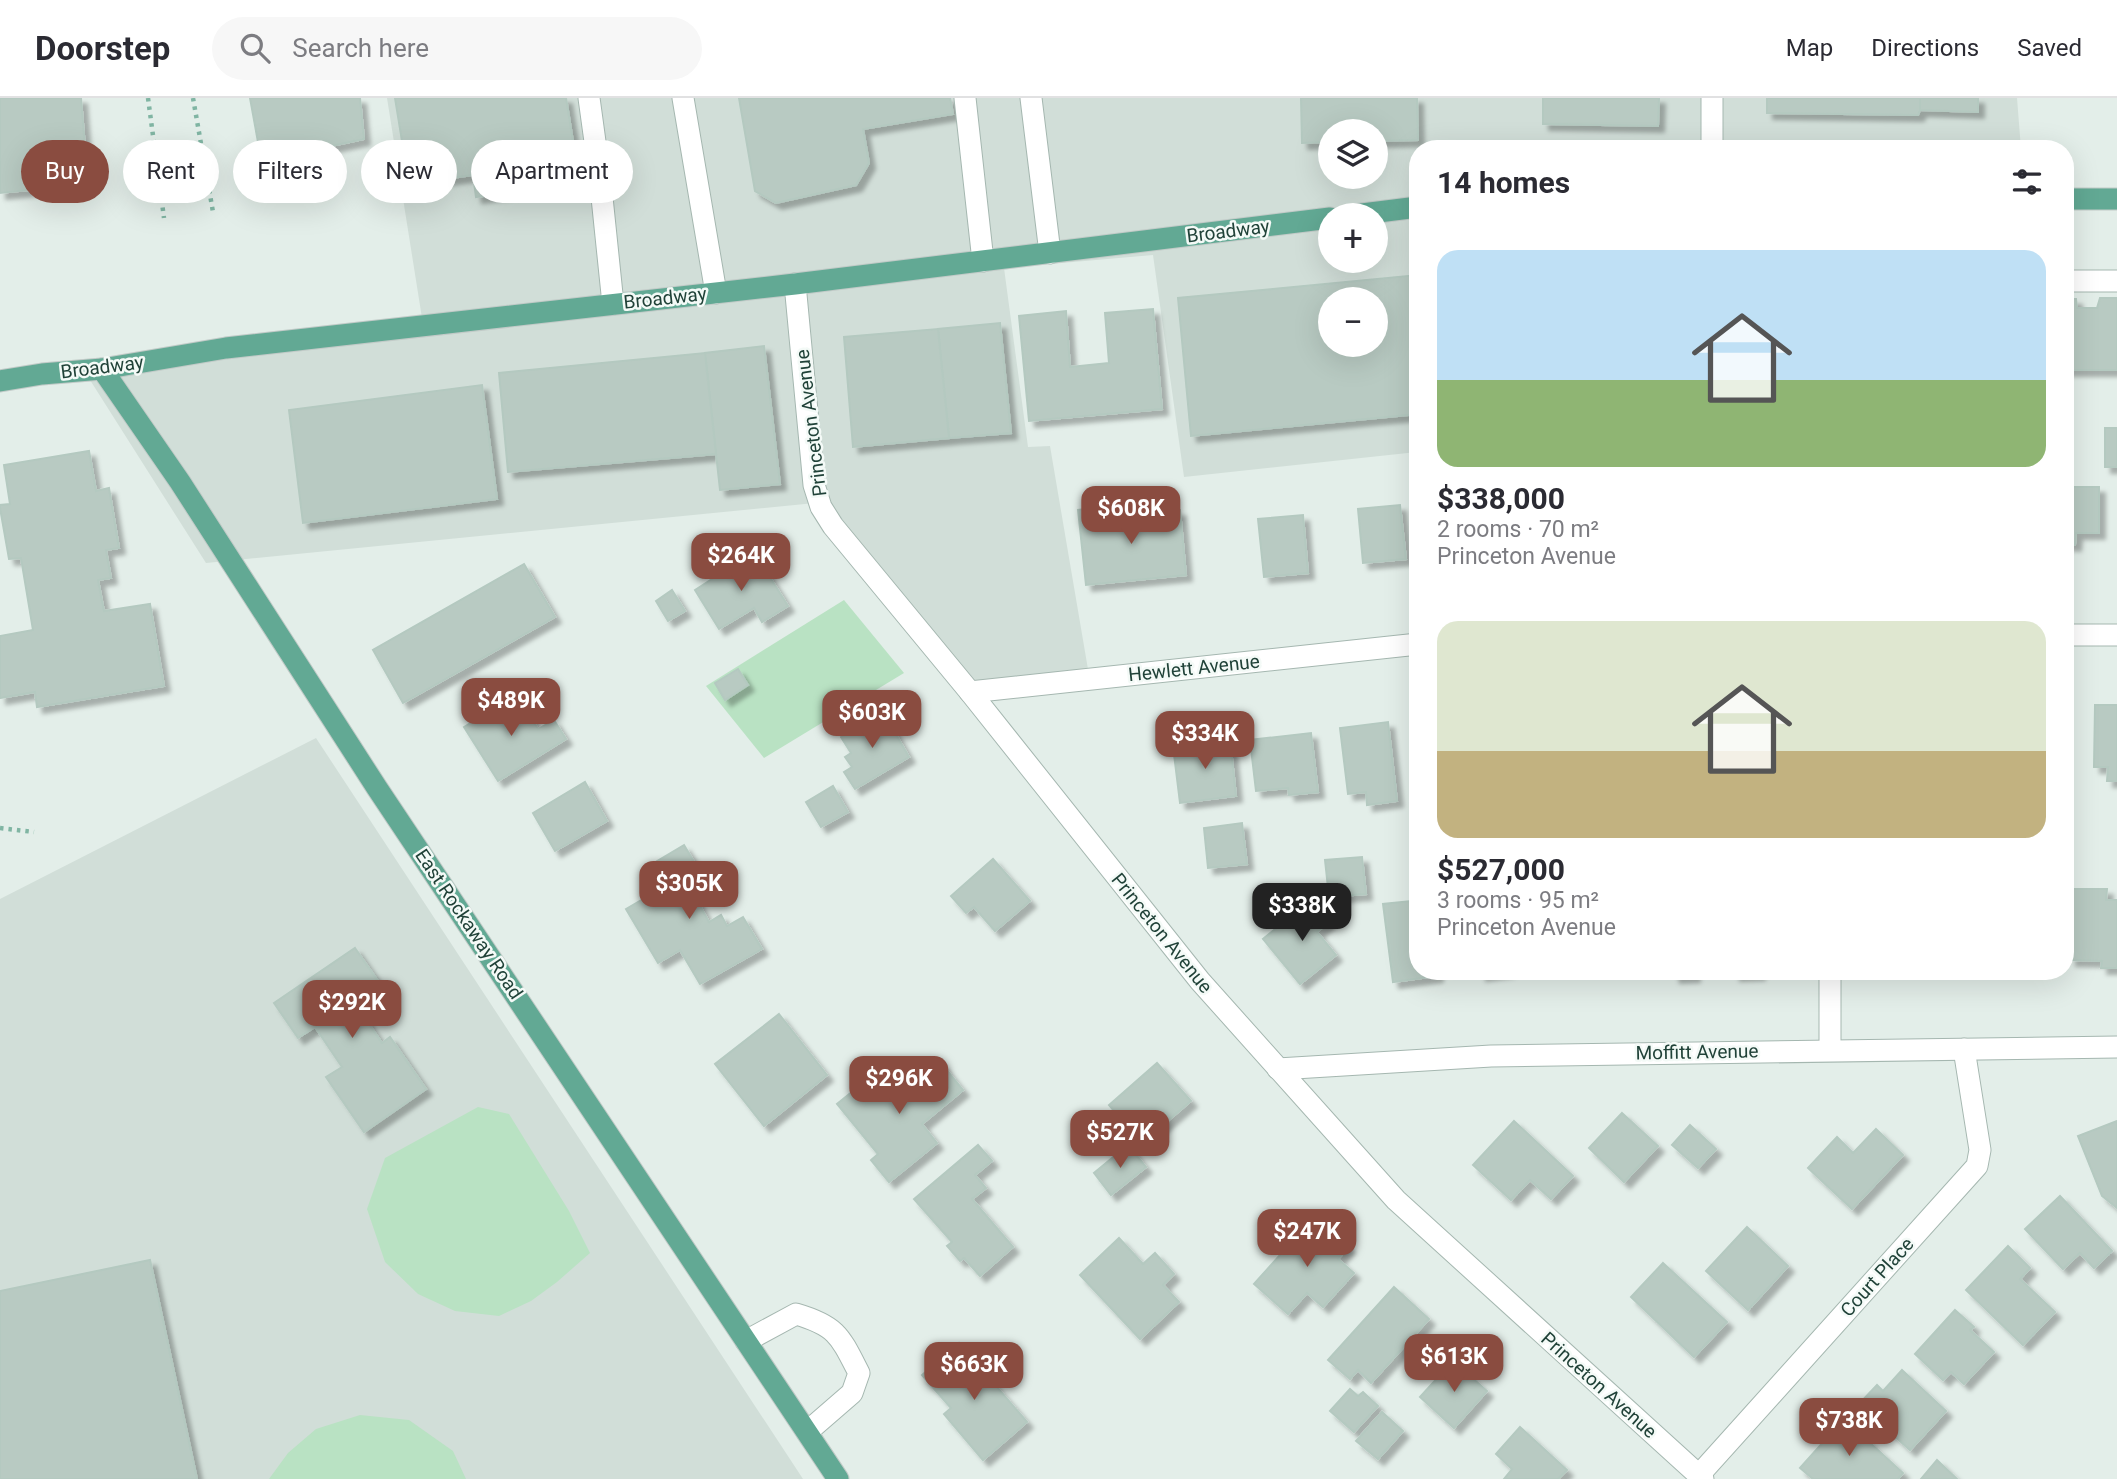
<!DOCTYPE html>
<meta charset="utf-8">
<style>
:root{--surface:#fff;--page:#f7f7f7;--text:#2b2b33;--muted:#7c7c81;--line:#e1e1e2;--accent:#8a4c40}
body{margin:0;font-family:Roboto,sans-serif;background:var(--page);color:var(--text);height:100vh;display:flex;flex-direction:column;font-size:26px;white-space:nowrap}
*{box-sizing:border-box;margin:0}
p{font-size:23px;color:var(--muted)}
.icon{flex:none;width:38px;height:38px;fill:none;stroke:currentColor;stroke-width:2;stroke-linecap:round;stroke-linejoin:round}
.map{position:relative;flex:1;overflow:hidden}
.details{position:absolute;left:1409px;top:42px;width:665px;height:840px;display:flex;flex-direction:column;background:var(--surface);border-radius:28px;box-shadow:0 7px 28px #0002}
.details>*{flex:none}
.top-card{position:absolute;left:21px;top:42px;width:665px;height:63px;display:flex;gap:14px}
.buttons{position:absolute;left:1318px;top:21px;display:grid;gap:14px}
.buttons a{display:grid;place-items:center;width:70px;height:70px;border-radius:50%;background:var(--surface);box-shadow:0 7px 28px #0002;font-size:35px}
.price{position:absolute;translate:-50% -60px;padding:0 16px;border-radius:14px;background:var(--accent);color:#fff;font-size:23px;line-height:46px;filter:drop-shadow(0 2px 4px #0008)}
.price::after{content:'';position:absolute;left:50%;top:42px;width:21px;height:16px;margin-left:-10px;background:inherit;clip-path:polygon(0 0,100% 0,50% 100%)}
.price.on{background:#222;color:#fff}
ul{padding:0;list-style:none}
li{display:grid;align-content:center;gap:14px;height:371px;padding:0 28px}
li span{display:grid;place-items:center;height:217px;border-radius:21px;color:#555}
li>.icon{margin-inline-start:auto}
span .icon{width:126px;height:126px;fill:#fffc;stroke-width:1}
li b{font-size:30px}
h2{display:flex;justify-content:space-between;align-items:center;height:84px;padding:0 28px;font-size:30px}
.tag{padding:0 24px;border-radius:32px;background:var(--surface);box-shadow:0 7px 28px #0002;font-size:24px;line-height:63px}
.tag.on{background:var(--accent);color:#fff}
header{display:flex;align-items:center;gap:42px;box-sizing:border-box;height:98px;padding:0 35px;background:var(--surface);border-bottom:2px solid var(--line)}
header strong{font-size:33px}
nav{display:flex;gap:38px;margin-inline-start:auto;font-size:24px}
.search{width:490px;height:63px;background:var(--page);display:flex;align-items:center;gap:18px;box-sizing:border-box;padding:0 24px;border-radius:38px;color:var(--muted);font-size:26px}
.map>svg:first-child{display:block}
.built{fill:#d1ded8;fill-rule:evenodd}
.green{fill:#b9e2c3}
.building{fill:#b8cac2;stroke:#b4c9c0;stroke-width:2;fill-rule:evenodd;filter:url(#shadow)}
.lines{fill:none;stroke-linecap:round;stroke-linejoin:round}
.minor-casing{stroke:#a5b7b0;stroke-width:23}
.major-casing{stroke:#c1cac7;stroke-width:23}
.path{stroke:#80b5a3;stroke-width:4.5;stroke-dasharray:3.5 5;stroke-linecap:butt}
.minor{stroke:#fff;stroke-width:21}
.major{stroke:#62a994;stroke-width:21}
.labels{text-anchor:middle;dominant-baseline:central;stroke-width:5;stroke-linejoin:round;paint-order:stroke}
.street-label{font-size:19px;fill:#204238;stroke:#f4faf7}
</style>
<header>
<strong>Doorstep</strong>
<div class="search"><svg class="icon" aria-label="search" viewBox="0 0 24 24"><circle cx="10" cy="10" r="6"/><path d="M15 15l6 6"/></svg>Search here</div>
<nav><a>Map</a><a>Directions</a><a>Saved</a></nav>
</header>
<div class="map">
<svg width="2117" height="1381" viewBox="0 0 2117 1381">
<defs>
<filter id="shadow"><feDropShadow dx="6" dy="6" stdDeviation="2" flood-color="#0004"/></filter>
</defs>
<rect width="100%" height="100%" fill="#e3eee9"/>
<g class="built">
<path d="M387,0H2017L2021,51H1418L1417,354L1184,379L1153,157L1004,170L1028,349L1050,348L1091,589L987,604L825,404L206,465L90,282L422,220ZM1330,33H1376V79H1330ZM1330,117H1376V163H1330ZM1330,201H1376V247H1330Z"/>
<polygon points="316,640 803,1381 0,1381 0,801"/>
</g>
<g class="green">
<polygon points="844,502 904,575 764,660 706,588"/>
<polygon points="478,1009 509,1016 569,1113 590,1155 557,1184 531,1203 499,1218 455,1213 418,1196 385,1164 367,1111 385,1060"/>
<polygon points="360,1317 409,1322 453,1353 466,1381 269,1381 288,1355 316,1331"/>
</g>
<g class="building">
<polygon points="0,0 81,0 88,86 0,95"/>
<polygon points="250,0 360,0 364,41 253,65 248,49 258,44"/>
<polygon points="395,0 566,0 576,62 514,71 517,93 476,99 473,77 409,86"/>
<polygon points="739,0 950,0 953,16 863,31 869,65 856,87 776,105 755,93"/>
<polygon points="1301,0 1417,0 1418,42 1376,43 1376,33 1330,33 1330,44 1302,45"/>
<polygon points="1543,0 1659,0 1658,28 1543,26"/>
<polygon points="1767,0 1920,0 1920,12 1918,17 1767,15"/>
<polygon points="1920,0 1978,0 1978,14 1920,12"/>
<path d="M1418,177V316L1191,338L1178,200ZM1330,201H1376V247H1330Z"/>
<polygon points="2100,200 2117,200 2117,272 2065,272 2065,201 2076,201 2077,210 2097,210"/>
<polygon points="1153,211 1162,311 1029,323 1019,218 1066,213 1070,269 1109,265 1105,215"/>
<polygon points="1000,225 1011,335 949,340 938,231"/>
<polygon points="938,231 949,340 853,349 844,239"/>
<polygon points="764,248 780,386 720,392 705,255"/>
<polygon points="705,255 716,356 508,374 499,275"/>
<polygon points="482,287 497,401 303,425 289,312"/>
<rect x="2105" y="330" width="12" height="39"/>
<polygon points="89,353 96,393 109,390 119,450 106,452 111,480 98,482 104,513 150,506 164,588 37,609 35,594 0,600 0,538 33,532 21,460 9,461 0,410 0,407 10,406 4,367"/>
<polygon points="2065,389 2099,389 2099,435 2076,435 2075,447 2065,446"/>
<polygon points="1400,407 1406,461 1363,465 1358,411"/>
<polygon points="1106,409 1107,419 1180,412 1186,477 1086,487 1078,412"/>
<polygon points="1303,417 1308,475 1264,479 1258,421"/>
<polygon points="754,454 788,508 762,524 754,510 719,531 695,492"/>
<polygon points="524,466 555,519 403,605 373,552"/>
<polygon points="672,492 685,513 668,523 656,503"/>
<polygon points="738,571 748,587 725,602 715,585"/>
<polygon points="516,597 538,631 554,622 566,641 498,683 464,629"/>
<polygon points="2095,607 2117,607 2117,683 2107,683 2108,669 2094,669"/>
<polygon points="883,614 909,659 855,691 844,674 852,669 845,659 851,655 841,639"/>
<polygon points="1388,624 1397,703 1367,707 1366,694 1348,696 1340,630"/>
<polygon points="1311,635 1318,694 1289,697 1288,690 1256,693 1250,642"/>
<polygon points="1230,641 1236,698 1180,705 1173,648"/>
<polygon points="585,684 607,723 555,753 533,715"/>
<polygon points="833,688 848,714 821,729 806,704"/>
<polygon points="1242,725 1247,766 1208,770 1204,730"/>
<polygon points="684,747 705,782 690,790 709,824 721,817 727,828 743,819 762,851 700,886 680,852 658,865 626,811 660,791 647,769"/>
<polygon points="1362,759 1366,796 1329,799 1325,762"/>
<polygon points="993,761 1030,803 995,833 974,809 966,815 951,798"/>
<polygon points="2071,791 2107,791 2106,802 2117,802 2117,870 2101,870 2102,863 2070,862"/>
<polygon points="1311,802 1329,824 1317,834 1336,857 1300,886 1263,841"/>
<polygon points="1411,803 1412,816 1418,816 1418,873 1437,873 1437,878 1393,884 1383,806"/>
<polygon points="355,850 380,886 354,904 382,945 390,939 426,991 364,1034 326,979 342,969 315,929 298,940 274,905"/>
<polygon points="1480,873 1509,873 1480,877"/>
<polygon points="1673,873 1694,873 1694,878 1674,879"/>
<polygon points="1734,873 1759,873 1759,876 1734,877"/>
<polygon points="779,916 827,977 764,1028 715,966"/>
<polygon points="941,965 963,992 922,1026 937,1045 889,1084 871,1062 878,1056 837,1006 883,969 904,995"/>
<polygon points="1157,965 1191,1003 1142,1045 1109,1007"/>
<polygon points="1622,1015 1658,1048 1624,1084 1589,1050"/>
<polygon points="1514,1023 1573,1078 1551,1101 1530,1082 1511,1102 1473,1067"/>
<polygon points="2117,1023 2117,1110 2102,1098 2078,1038"/>
<polygon points="1690,1027 1716,1051 1698,1070 1672,1047"/>
<polygon points="1876,1031 1903,1057 1852,1111 1808,1070 1837,1039 1853,1055"/>
<polygon points="978,1047 992,1063 975,1077 986,1090 972,1101 1013,1149 980,1178 964,1160 960,1163 947,1148 952,1144 914,1101"/>
<polygon points="1128,1047 1146,1069 1111,1097 1094,1075"/>
<polygon points="2060,1098 2112,1153 2094,1170 2080,1155 2063,1171 2025,1131"/>
<polygon points="1315,1118 1349,1149 1338,1161 1354,1175 1323,1209 1307,1195 1288,1216 1254,1186"/>
<polygon points="1747,1129 1788,1168 1748,1212 1706,1173"/>
<polygon points="1119,1140 1143,1166 1155,1155 1174,1176 1163,1187 1179,1204 1140,1241 1080,1177"/>
<polygon points="2008,1148 2030,1170 2020,1181 2055,1214 2023,1247 1966,1192"/>
<polygon points="150,1162 197,1381 0,1381 0,1193"/>
<polygon points="1663,1165 1727,1224 1694,1259 1631,1199"/>
<polygon points="1394,1189 1429,1221 1371,1285 1358,1272 1350,1281 1328,1262"/>
<polygon points="1955,1212 1974,1229 1970,1232 1994,1254 1964,1286 1951,1274 1943,1282 1915,1256"/>
<polygon points="959,1245 1027,1324 983,1362 944,1316 951,1310 922,1277"/>
<polygon points="1453,1263 1487,1293 1454,1330 1420,1299"/>
<polygon points="1902,1272 1946,1313 1910,1352 1859,1306 1877,1287 1883,1293"/>
<polygon points="1350,1291 1358,1298 1363,1294 1378,1308 1354,1334 1330,1313"/>
<polygon points="1382,1314 1403,1333 1378,1361 1356,1343"/>
<polygon points="1844,1321 1903,1375 1898,1381 1813,1381 1800,1370"/>
<polygon points="1520,1329 1567,1372 1558,1381 1504,1381 1512,1371 1496,1356"/>
<polygon points="1937,1362 1957,1381 1921,1381"/>
</g>
<g class="lines">
<g class="minor-casing">
<g id="minor">
<polyline points="589,0 600,80 613,206"/>
<polyline points="683,0 716,195"/>
<polyline points="965,0 983,163"/>
<polyline points="1031,0 1050,155"/>
<polyline points="1712,51 1712,0"/>
<polyline points="2065,183 2117,183"/>
<polyline points="795,186 814,387 821,409 833,428 970,594 1200,883 1396,1102 1703,1381"/>
<polyline points="2065,537 2117,537"/>
<polyline points="970,594 1418,546"/>
<polyline points="1830,873 1830,952"/>
<polyline points="1278,971 1491,958 2117,949"/>
<path d="M746,1243L796,1216C837,1228 840,1238 859,1275L852,1295L807,1334"/>
<polyline points="1699,1377 1977,1068 1980,1052 1964,951"/>
</g>
</g>
<g class="major-casing">
<g id="major">
<polyline points="2065,101 2117,101"/>
<polyline points="1354,117 1418,109"/>
<polyline points="102,271 180,384 377,690 838,1381"/>
<polyline points="0,283 42,276 102,271 226,250 795,186 1330,120"/>
</g>
</g>
<g class="path">
<polyline points="148,0 164,120"/>
<polyline points="193,0 213,114"/>
<polyline points="0,730 34,734"/>
</g>
<use href="#minor" class="minor"/>
<use href="#major" class="major"/>
</g>
<g class="labels">
<g class="street-label">
<text transform="translate(1228 133) rotate(-7)">Broadway</text>
<text transform="translate(665 200) rotate(-6)">Broadway</text>
<text transform="translate(102 269) rotate(-7)">Broadway</text>
<text transform="translate(811 325) rotate(-97)">Princeton Avenue</text>
<text transform="translate(1194 570) rotate(-6)">Hewlett Avenue</text>
<text transform="translate(469 826) rotate(56)">East Rockaway Road</text>
<text transform="translate(1162 835) rotate(51)">Princeton Avenue</text>
<text transform="translate(1697 954) rotate(-1)">Moffitt Avenue</text>
<text transform="translate(1877 1179) rotate(-48)">Court Place</text>
<text transform="translate(1599 1287) rotate(42)">Princeton Avenue</text>
</g>
</g>
</svg>
<div class="buttons">
<a><svg class="icon" aria-label="layers" viewBox="0 0 24 24"><path d="M12 4l9 5-9 5-9-5zM3 14l9 5 9-5"/></svg></a>
<a>+</a>
<a>−</a>
</div>
<b class="price" style="left:1131px;top:448px">$608K</b>
<b class="price" style="left:741px;top:495px">$264K</b>
<b class="price" style="left:511px;top:640px">$489K</b>
<b class="price" style="left:872px;top:652px">$603K</b>
<b class="price" style="left:1205px;top:673px">$334K</b>
<b class="price" style="left:689px;top:823px">$305K</b>
<b class="price on" style="left:1302px;top:845px">$338K</b>
<b class="price" style="left:352px;top:942px">$292K</b>
<b class="price" style="left:899px;top:1018px">$296K</b>
<b class="price" style="left:1120px;top:1072px">$527K</b>
<b class="price" style="left:1307px;top:1171px">$247K</b>
<b class="price" style="left:1454px;top:1296px">$613K</b>
<b class="price" style="left:974px;top:1304px">$663K</b>
<b class="price" style="left:1849px;top:1360px">$738K</b>
<div class="top-card">
<a class="tag on">Buy</a>
<a class="tag">Rent</a>
<a class="tag">Filters</a>
<a class="tag">New</a>
<a class="tag">Apartment</a>
</div>
<section class="details">
<h2>14 homes<svg class="icon" aria-label="filters" viewBox="0 0 24 24"><path d="M4 7h16M4 17h16"/><circle cx="9" cy="7" r="2"/><circle cx="15" cy="17" r="2"/></svg></h2>
<ul>
<li><span style="background:linear-gradient(#bfe0f5 60%,#8fb573 0)"><svg class="icon" aria-label="home" viewBox="0 0 24 24"><path d="M3 11l9-7 9 7M6 9v11h12V9"/></svg></span><div><b>$338,000</b><p>2 rooms · 70 m²</p><p>Princeton Avenue</p></div></li>
<li><span style="background:linear-gradient(#dfe7d0 60%,#c2b280 0)"><svg class="icon" aria-label="home" viewBox="0 0 24 24"><path d="M3 11l9-7 9 7M6 9v11h12V9"/></svg></span><div><b>$527,000</b><p>3 rooms · 95 m²</p><p>Princeton Avenue</p></div></li>
</ul>
</section>
</div>
